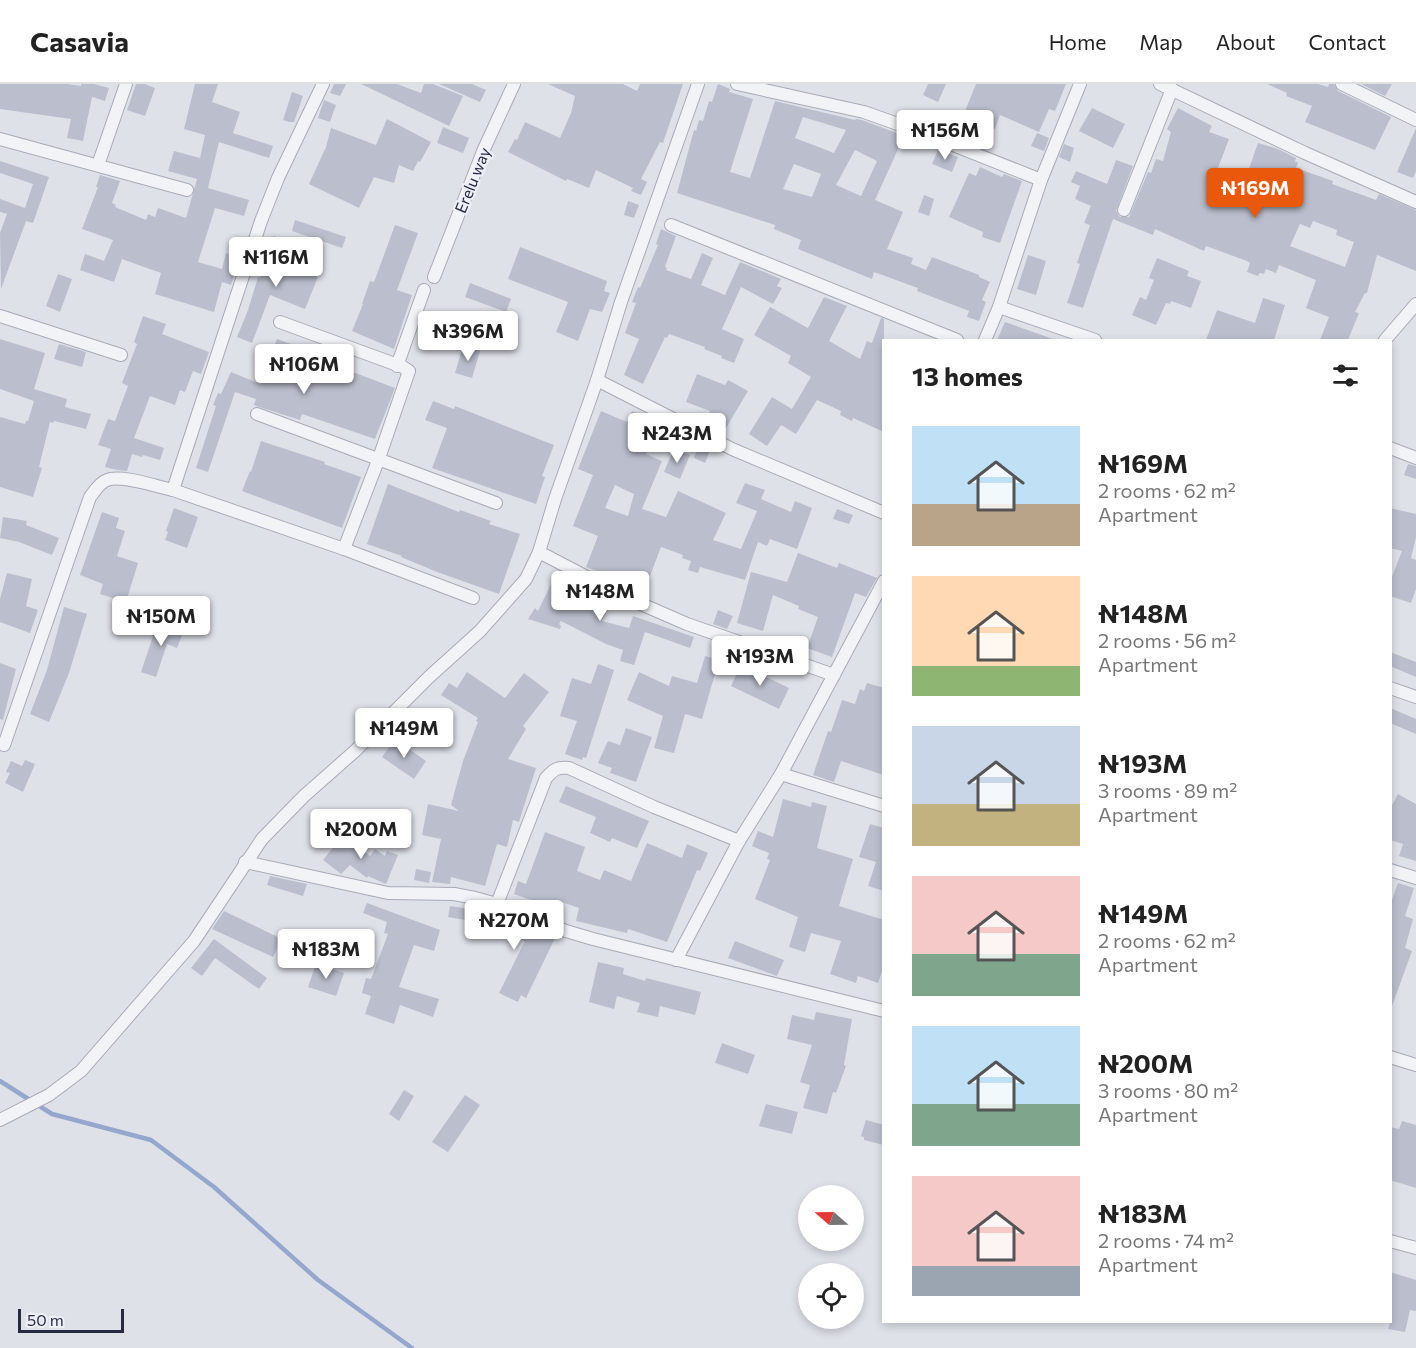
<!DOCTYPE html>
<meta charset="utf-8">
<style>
:root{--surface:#fff;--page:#f2f2f2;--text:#222;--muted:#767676;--line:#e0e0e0;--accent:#ea580c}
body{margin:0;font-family:Commissioner,sans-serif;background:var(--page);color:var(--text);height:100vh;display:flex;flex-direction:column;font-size:22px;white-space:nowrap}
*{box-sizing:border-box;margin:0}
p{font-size:20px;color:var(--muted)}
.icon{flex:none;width:33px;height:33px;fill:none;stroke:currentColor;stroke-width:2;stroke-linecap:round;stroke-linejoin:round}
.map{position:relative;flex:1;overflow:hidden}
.details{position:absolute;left:882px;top:255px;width:510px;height:984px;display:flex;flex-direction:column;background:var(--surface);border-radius:0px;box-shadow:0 3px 9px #0003}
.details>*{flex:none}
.needle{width:39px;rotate:290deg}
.fabs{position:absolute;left:798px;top:1101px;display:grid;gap:12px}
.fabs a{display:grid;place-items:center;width:66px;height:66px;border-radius:50%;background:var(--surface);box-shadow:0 3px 9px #0003;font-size:30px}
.scale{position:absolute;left:18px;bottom:15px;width:106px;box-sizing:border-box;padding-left:6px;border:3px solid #262b42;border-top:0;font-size:16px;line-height:21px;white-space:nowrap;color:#262b42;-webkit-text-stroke:4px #eef0f7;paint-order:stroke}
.price{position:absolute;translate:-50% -51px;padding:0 14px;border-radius:6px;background:#fff;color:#222;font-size:20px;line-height:39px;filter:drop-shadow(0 2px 3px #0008)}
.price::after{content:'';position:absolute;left:50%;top:36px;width:18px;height:14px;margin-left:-9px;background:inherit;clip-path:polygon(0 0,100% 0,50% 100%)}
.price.current{background:var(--accent);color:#fff}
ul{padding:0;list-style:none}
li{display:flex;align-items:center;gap:18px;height:150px;padding:0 30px}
li span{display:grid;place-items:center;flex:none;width:168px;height:120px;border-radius:0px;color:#555}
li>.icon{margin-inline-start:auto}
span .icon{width:72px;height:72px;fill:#fffc;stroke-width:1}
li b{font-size:26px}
h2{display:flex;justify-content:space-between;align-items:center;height:72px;padding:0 30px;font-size:26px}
header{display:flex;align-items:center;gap:36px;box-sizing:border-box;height:84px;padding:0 30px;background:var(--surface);border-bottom:2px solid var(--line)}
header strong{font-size:28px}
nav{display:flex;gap:33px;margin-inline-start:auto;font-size:21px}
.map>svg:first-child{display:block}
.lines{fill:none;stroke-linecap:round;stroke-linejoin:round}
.stream{stroke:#96a7cd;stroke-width:4.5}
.building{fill:#bbbfcd;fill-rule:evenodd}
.street-casing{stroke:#a8aab7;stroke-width:14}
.street{stroke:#f2f3f7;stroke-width:12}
.labels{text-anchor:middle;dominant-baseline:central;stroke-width:4.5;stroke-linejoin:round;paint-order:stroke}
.street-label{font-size:16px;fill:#262b42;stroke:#eef0f7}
</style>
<header>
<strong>Casavia</strong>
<nav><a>Home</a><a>Map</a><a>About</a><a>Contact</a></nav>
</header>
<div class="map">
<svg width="1416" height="1264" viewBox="0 0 1416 1264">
<rect width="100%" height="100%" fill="#dfe1e9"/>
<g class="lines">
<polyline class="stream" points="0,997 52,1030 151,1056 214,1103 318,1196 412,1264"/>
</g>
<g class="building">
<polygon points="0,0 67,0 81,2 81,0 94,0 109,4 105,17 92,13 83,57 67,54 71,35 0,25"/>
<polygon points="136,0 145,0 155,4 145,32 127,26"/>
<polygon points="195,0 218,0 212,18 240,28 233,49 273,62 269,74 219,58 208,104 249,116 244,132 215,124 198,178 222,185 226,169 240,173 231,201 222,198 214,228 155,210 161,189 122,175 114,198 80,186 85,170 104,177 113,156 82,145 98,103 96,103 100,91 120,97 112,119 116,121 115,123 146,136 148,130 155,133 158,124 186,134 197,95 168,87 174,67 200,74 205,51 184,45"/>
<polygon points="334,0 346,0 340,12 330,9"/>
<polygon points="361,0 397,0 421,9 424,0 433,0 463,12 449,42"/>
<polygon points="439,0 472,0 486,6 480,18"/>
<polygon points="548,0 623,0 637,7 640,0 683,0 663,59 660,58 641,95 647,98 641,111 631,107 633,104 596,86 589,104 567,95 566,97 508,68 515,55 517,56 525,38 560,54 571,29 575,12"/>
<path d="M718,0L730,5L729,8L753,15L730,88L750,94L775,17L855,36L856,35L862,36L907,53L904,65L899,63L875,116L903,128L887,165L913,174L911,180L926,186L932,173L979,191V193L990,198L982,216L986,218L979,237L967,233L969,227L917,207L918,204L874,188L872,195L798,165L801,156L774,145L775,141L677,109L694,46L696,47L699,36L703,37L709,17L712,18ZM803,33L846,46L834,69L795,54ZM855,66L877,77L861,112L836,101ZM794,80L821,90L812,113L783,105Z"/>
<polygon points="928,0 946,0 938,18 923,11"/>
<polygon points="976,0 1066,0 1055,27 1049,25 1039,48 1000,31 995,45 963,32"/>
<polygon points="1267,0 1318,0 1328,3 1329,0 1334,0 1338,7 1391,33 1375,66 1305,38 1312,22 1286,12 1287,9"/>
<polygon points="1361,0 1392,0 1385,12"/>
<polygon points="292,8 303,12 294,38 289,38 283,36"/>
<polygon points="324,16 336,21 330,38 318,34"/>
<polygon points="1092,24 1125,40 1113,64 1079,47"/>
<path d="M1178,24L1212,42L1209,48L1229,55L1218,84L1246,93L1258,59L1278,65L1296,74L1295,78H1298L1296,84L1333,97L1332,100L1376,116L1379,110L1416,126V187L1377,171L1367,209H1365L1355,228L1359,229L1348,256H1320L1329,233L1306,224L1316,196L1279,181L1276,189L1266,185L1264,190L1260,189L1258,192L1247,188L1250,179L1247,177L1206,162L1204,167L1155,145L1153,151L1113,135L1083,224L1067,219L1080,180L1077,179L1090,141L1084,139L1091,122L1075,115L1080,102L1071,98L1076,87L1107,100L1116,76L1133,82L1116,127L1120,133H1129L1148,88L1151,89L1156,75L1163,77L1171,48L1167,45ZM1313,137L1337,146L1336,151L1354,158L1345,183L1290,162L1300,140L1310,144Z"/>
<polygon points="387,35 431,58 420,78 418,77 413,87 399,81 394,99 374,93 359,124 309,100 326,63 331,44 376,61"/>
<polygon points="443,43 469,54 463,69 437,59"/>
<polygon points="1416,44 1416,87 1413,94 1397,88"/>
<polygon points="1037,49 1049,54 1044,67 1031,62"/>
<polygon points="1064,60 1074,64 1070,78 1059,73"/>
<polygon points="938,66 958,73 952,88 932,80"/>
<polygon points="0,77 49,93 33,139 26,137 1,205 0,149 7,130 0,128 0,115 25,124 33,100 0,89"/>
<polygon points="980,83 1002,93 1004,90 1022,97 1000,159 982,153 983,148 949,133 969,89 976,92"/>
<polygon points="924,111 934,115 929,132 918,128"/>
<polygon points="628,117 639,121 634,134 624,131"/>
<polygon points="295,136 346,153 342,164 292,147"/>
<polygon points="395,141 418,149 397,206 412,211 394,265 352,247 363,220 362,220 370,197 374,198"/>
<polygon points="661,145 676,152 665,183 667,184 666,186 691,195 702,169 713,174 701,201 725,211 740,178 781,195 777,202 782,204 773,220 741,203 722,245 744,255 734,279 721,274 722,272 704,265 705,263 669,250 667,254 665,253 643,300 624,291 639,255 625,249 636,219 632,218 638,203 640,204 658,161 656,160"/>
<polygon points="273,152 289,157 282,179 318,193 305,225 270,211 252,259 237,253 248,226 258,193 260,194"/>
<polygon points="520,163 607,197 604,207 610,209 602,228 590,225 578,257 556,248 568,218 508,195"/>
<polygon points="1028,171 1046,177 1036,211 1017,205"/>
<polygon points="1157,174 1189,187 1187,192 1201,197 1191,224 1171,217 1170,220 1166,219 1156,241 1132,231 1140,213 1146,216 1154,196 1149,194"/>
<polygon points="58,190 72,195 60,228 46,222"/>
<polygon points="470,199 511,215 506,228 465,213"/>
<polygon points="824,213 847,222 829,257 860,275 867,257 872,259 881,234 884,235 884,348 853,334 852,337 840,331 841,327 817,316 796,350 781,341 767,362 749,350 772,313 792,325 811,293 788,279 791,272 754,251 770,223 808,244"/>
<polygon points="1263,214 1285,221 1274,256 1206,256 1217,226 1255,239"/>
<polygon points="143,232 166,240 162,250 209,268 201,290 193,287 185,308 180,306 175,321 150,312 134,354 164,364 160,376 143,371 142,373 132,370 127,387 117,386 105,383 111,365 98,361 108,335 115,337 128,302 122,299 137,260 134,258"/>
<polygon points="1005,238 1053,255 1053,256 997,256"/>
<polygon points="0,255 45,269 34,305 67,315 65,323 91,330 86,345 54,337 53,339 50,338 39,383 42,384 33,413 0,403 0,333 25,340 26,337 28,337 34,317 0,305"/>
<polygon points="277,255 323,272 321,276 395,304 375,355 302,330 300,336 256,322 254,321 256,315 235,308 208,388 196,384 216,322 213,321 218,309 221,310 231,288 260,300"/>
<polygon points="59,260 86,268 82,283 54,275"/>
<polygon points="463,262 480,267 472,294 455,289"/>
<polygon points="697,290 725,301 728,296 748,307 726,344 706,333 710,327 686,318"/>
<polygon points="433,317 454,325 455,322 554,361 542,392 545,393 536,420 432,384 447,344 425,336"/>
<path d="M601,327L627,338L632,327L655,336L648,350L654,352L646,370L662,377L642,425L666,433L678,407L726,429L713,456L741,465L757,427L736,419L745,399L765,406L761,415L791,428L795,417L812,424L797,465L770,455L767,462L758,458L745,496L700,483L698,489L688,486L691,477L682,474L683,471L661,463L650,492L637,487L632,500L586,483L598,452L573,442L593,391L578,385ZM615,401L634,410L628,432L605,424Z"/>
<polygon points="261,357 325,378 324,380 361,393 342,444 242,407 250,387 251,388"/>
<polygon points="699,360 711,364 705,379 694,374"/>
<polygon points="674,364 690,371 680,395 664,388"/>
<polygon points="1408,380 1416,382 1416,395 1404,391"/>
<polygon points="388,400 459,428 460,426 491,437 489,440 520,450 499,510 437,488 401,473 402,472 367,460"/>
<polygon points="174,424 198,433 187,464 165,456 168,448 166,447"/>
<polygon points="1390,424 1416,430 1416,453 1411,474 1416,476 1416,505 1411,519 1390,512 1390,498 1402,467 1390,464"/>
<polygon points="837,425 853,431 849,440 833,435"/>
<polygon points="102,428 119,434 116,444 125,447 117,472 138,479 126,518 100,510 103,500 80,491"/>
<polygon points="3,433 27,437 26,441 59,454 52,471 19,458 0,454"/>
<polygon points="798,469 837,484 839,479 877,494 866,513 855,509 832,573 807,564 818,533 798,525 799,522 773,511 763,547 737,539 751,488 787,498"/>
<polygon points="7,489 32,495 26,522 38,526 30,549 0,538 0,515"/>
<polygon points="552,498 609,523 602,537 629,544 633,532 694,553 690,564 645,548 634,581 620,577 623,566 606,560 561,537 559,540 561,542 560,545 528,535 535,524 538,527"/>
<polygon points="64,523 87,530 69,589 49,638 30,630 47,586"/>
<polygon points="718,526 733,532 727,545 713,540"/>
<polygon points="158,537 184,546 177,564 167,560 156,593 141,588"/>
<polygon points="1390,568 1416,578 1416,593 1390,582"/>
<polygon points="705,572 719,576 702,635 685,630 674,669 654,664 663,632 627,616 639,588 669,602 672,592 697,599"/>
<polygon points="0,579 16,585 3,636 0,635"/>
<polygon points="598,580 614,586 586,674 583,673 582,676 565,670 577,637 560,632 572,594 591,600"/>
<polygon points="741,581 789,604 779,625 731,602"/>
<polygon points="467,588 505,614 524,589 549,608 523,642 526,645 508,675 536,684 519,738 513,736 507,763 497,760 485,802 451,793 450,800 432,798 441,755 422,751 428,720 459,727 451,721 463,677 478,638 476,637 478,634 441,611 449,599 457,604"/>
<polygon points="867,599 884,604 884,691 841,677 834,698 813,691 828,647 831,648 842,616 855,620 860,605 864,607"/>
<polygon points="1390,624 1416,635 1416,650 1390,639"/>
<polygon points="626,644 652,653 636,698 610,689 612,684 598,679 608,657 620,661"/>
<polygon points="395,655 426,677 414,695 382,673"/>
<polygon points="25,676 35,680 23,708 5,699 10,689 6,688 11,677 22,682"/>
<polygon points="566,702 649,737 637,764 612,754 610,758 590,749 596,733 559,718"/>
<polygon points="1398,710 1416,720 1416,777 1399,772 1403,760 1390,756 1390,725"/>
<polygon points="783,715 811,723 812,718 827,722 817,764 853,775 839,822 884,836 884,881 878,899 858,892 856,899 830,890 841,857 811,849 805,868 789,863 798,833 755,815 770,776 767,775 769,769 752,762 758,747 773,753"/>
<polygon points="870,740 884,744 884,807 868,802 876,778 859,773"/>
<polygon points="545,748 585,763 577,787 600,796 604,786 631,797 647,759 682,774 687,760 708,769 700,787 697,786 667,858 628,845 627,849 576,837 579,824 556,816 553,824 514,810 518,797 526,800"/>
<polygon points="344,750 370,772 375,765 385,772 387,767 398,771 386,800 368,792 367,794 350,781 341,790 323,776"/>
<polygon points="416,785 431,788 429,799 414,796"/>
<polygon points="270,792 307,800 303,812 267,801"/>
<polygon points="1398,799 1414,804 1405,832 1413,835 1405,864 1412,867 1392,922 1390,821"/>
<polygon points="367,819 440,846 434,867 414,861 399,903 439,915 433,933 400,921 394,940 365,930 371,912 362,909 366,894 371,895 388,850 384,849 387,838 363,829"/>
<polygon points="450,822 470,825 555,854 526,914 521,911 518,918 499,909 525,857 477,840 477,838 448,833"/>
<polygon points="224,827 282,855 273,873 212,845"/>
<polygon points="214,855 267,894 259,905 215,874 202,892 191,884"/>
<polygon points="735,857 784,876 777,892 728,874"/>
<polygon points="598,878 624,884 623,890 645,897 646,894 701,908 695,931 660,922 658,933 637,928 640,919 617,912 614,925 589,918"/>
<polygon points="316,880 344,889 336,912 308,903"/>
<polygon points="816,928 852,935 844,981 846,982 836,1009 833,1008 827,1030 803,1024 810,1001 800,998 812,961 787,955 792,931 814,936"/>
<polygon points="722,959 755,971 748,990 715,979"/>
<polygon points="404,1006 414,1012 399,1037 389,1030"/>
<polygon points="465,1011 480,1021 448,1068 432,1058"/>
<polygon points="766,1020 798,1028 792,1050 759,1042"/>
<polygon points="866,1036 884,1041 884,1061 864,1056 864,1053 861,1052"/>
<polygon points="1402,1037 1416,1041 1416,1104 1390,1096 1390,1043 1399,1045"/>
<polygon points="1390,1188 1416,1196 1416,1227 1410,1226 1405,1248 1388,1245 1390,1238"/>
</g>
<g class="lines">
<g class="street-casing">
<g id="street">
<polyline points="737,0 864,28 923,49 1041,96"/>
<polyline points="1160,0 1305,69 1416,118"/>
<polyline points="1342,0 1416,36"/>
<polyline points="0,55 187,106"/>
<polyline points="98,81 126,0"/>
<polyline points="1124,126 1172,5"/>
<polyline points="671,141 957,256"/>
<polyline points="434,193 484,65 514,0"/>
<polyline points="999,223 1095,256"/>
<polyline points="0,232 121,271"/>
<polyline points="985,256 999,223 1041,96 1080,0"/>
<polyline points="1385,256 1416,220"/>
<polyline points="397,282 424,206"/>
<polyline points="597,296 732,365 884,429"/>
<polyline points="257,330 496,419"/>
<polyline points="1390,364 1416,374"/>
<polyline points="173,406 344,465 379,374 409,287 403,283 280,238"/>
<polyline points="344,465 473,514"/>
<polyline points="539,468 625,513 687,540 834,591"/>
<polyline points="1390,604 1416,613"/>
<path d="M4,661L90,413C95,407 99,399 107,396C121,390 158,403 173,406L261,137L278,94L323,0"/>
<polyline points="781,690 884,722"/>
<polyline points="245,778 388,809 454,810 475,814 497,820 566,847 593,855 884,927"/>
<polyline points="1390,786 1416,794"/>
<path d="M497,820L546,694C554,685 557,683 569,684L654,723L739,757"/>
<polyline points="676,876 739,757 781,690 884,497"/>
<polyline points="1390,973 1416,981"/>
<polyline points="0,1036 49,1011 81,987 194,857 262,755 304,712 355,667 429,593 480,547 526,495 539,468 555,415 597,296 621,218 698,0"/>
<polyline points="1390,1157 1416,1164"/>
</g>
</g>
<use href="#street" class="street"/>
</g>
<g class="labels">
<g class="street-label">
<text transform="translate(472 96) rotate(-68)">Erelu way</text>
</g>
</g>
</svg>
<div class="fabs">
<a><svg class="needle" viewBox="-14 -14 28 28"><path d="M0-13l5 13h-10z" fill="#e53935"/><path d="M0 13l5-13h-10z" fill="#767676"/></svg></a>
<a><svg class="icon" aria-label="locate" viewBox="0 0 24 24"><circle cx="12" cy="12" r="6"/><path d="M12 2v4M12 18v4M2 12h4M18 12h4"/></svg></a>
</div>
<div class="scale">50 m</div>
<b class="price" style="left:945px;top:77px">₦156M</b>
<b class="price current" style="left:1255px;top:135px">₦169M</b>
<b class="price" style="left:276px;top:204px">₦116M</b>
<b class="price" style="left:468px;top:278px">₦396M</b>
<b class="price" style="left:304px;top:311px">₦106M</b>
<b class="price" style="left:677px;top:380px">₦243M</b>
<b class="price" style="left:600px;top:538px">₦148M</b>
<b class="price" style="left:161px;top:563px">₦150M</b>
<b class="price" style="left:760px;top:603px">₦193M</b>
<b class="price" style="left:404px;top:675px">₦149M</b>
<b class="price" style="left:361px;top:776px">₦200M</b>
<b class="price" style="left:514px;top:867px">₦270M</b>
<b class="price" style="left:326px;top:896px">₦183M</b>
<section class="details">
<h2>13 homes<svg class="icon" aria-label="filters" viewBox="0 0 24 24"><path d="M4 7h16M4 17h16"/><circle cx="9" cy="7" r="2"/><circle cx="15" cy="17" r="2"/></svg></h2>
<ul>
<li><span style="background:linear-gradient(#bfe0f5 65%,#b9a48a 0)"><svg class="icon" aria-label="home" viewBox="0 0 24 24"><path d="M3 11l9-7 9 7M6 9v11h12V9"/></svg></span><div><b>₦169M</b><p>2 rooms · 62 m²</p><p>Apartment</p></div></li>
<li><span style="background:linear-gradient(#ffd9b3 75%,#8fb573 0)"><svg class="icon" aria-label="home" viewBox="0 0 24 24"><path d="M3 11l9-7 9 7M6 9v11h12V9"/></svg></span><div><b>₦148M</b><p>2 rooms · 56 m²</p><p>Apartment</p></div></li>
<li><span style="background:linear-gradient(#c9d6e8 65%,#c2b280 0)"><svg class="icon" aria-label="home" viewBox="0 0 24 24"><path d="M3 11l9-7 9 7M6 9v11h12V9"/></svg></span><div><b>₦193M</b><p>3 rooms · 89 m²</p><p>Apartment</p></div></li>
<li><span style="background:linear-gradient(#f6c9c9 65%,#7fa58c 0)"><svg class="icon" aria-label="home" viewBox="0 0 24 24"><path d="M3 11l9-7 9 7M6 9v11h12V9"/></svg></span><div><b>₦149M</b><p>2 rooms · 62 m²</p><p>Apartment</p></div></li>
<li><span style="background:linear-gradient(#bfe0f5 65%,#7fa58c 0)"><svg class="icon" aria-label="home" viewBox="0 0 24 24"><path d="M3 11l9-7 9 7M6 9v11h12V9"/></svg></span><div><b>₦200M</b><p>3 rooms · 80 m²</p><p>Apartment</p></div></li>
<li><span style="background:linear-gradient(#f6c9c9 75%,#9aa5b1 0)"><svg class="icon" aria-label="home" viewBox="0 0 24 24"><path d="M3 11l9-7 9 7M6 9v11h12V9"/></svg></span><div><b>₦183M</b><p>2 rooms · 74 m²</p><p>Apartment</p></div></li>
</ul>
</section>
</div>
